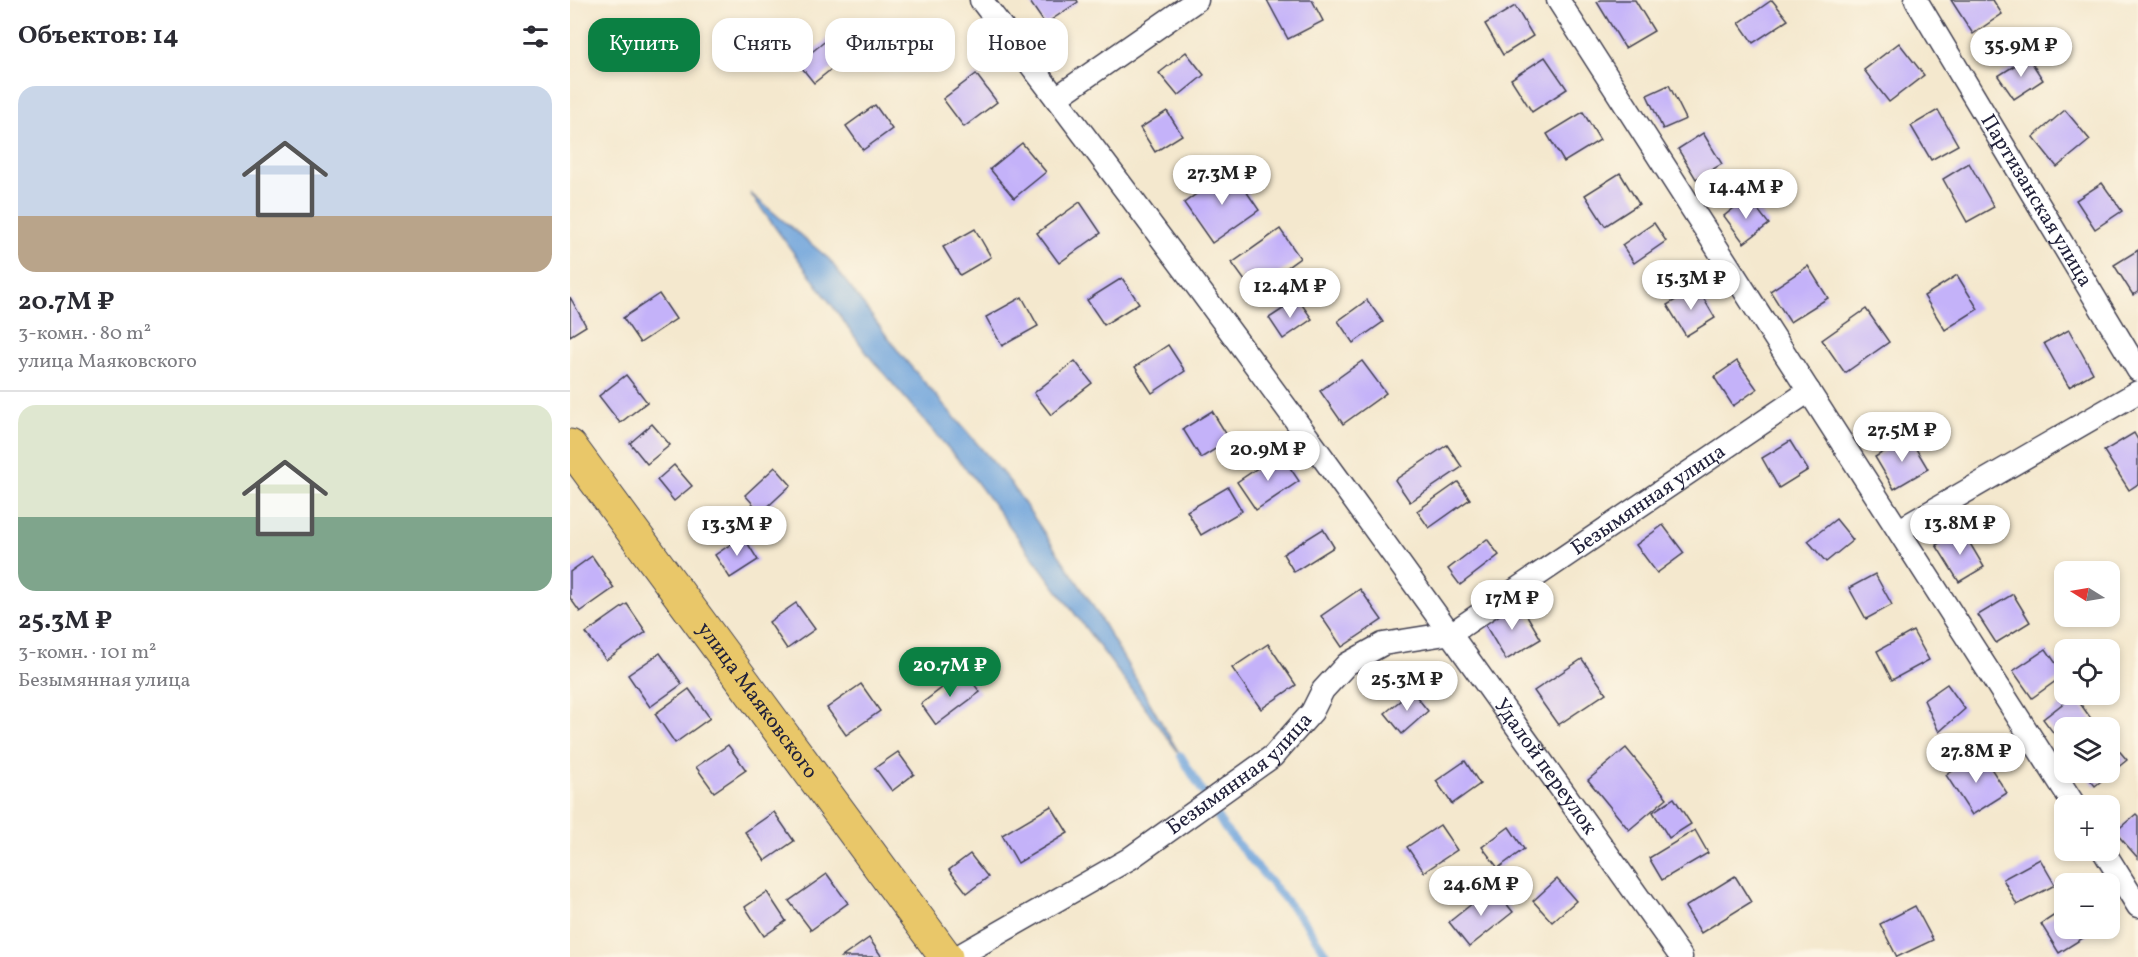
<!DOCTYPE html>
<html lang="ru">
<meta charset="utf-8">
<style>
:root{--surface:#fff;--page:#f2f2f3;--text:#2b2b33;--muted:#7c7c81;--line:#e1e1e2;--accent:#0b8043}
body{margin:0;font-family:Vollkorn,serif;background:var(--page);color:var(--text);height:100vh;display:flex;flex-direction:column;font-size:22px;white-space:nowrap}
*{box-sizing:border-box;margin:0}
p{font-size:20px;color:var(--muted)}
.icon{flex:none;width:33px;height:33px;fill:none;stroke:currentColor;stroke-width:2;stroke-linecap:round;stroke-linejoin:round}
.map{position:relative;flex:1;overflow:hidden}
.panel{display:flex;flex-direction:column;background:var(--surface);width:570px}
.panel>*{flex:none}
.banner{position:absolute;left:18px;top:18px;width:570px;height:54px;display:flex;gap:12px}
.needle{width:39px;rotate:281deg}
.fabs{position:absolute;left:1484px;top:561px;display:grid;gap:12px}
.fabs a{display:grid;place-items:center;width:66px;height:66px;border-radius:12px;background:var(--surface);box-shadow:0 3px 9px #0003;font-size:30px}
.price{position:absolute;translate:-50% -51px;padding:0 14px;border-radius:21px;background:#fff;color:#222;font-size:20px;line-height:39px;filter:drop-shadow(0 2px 3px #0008)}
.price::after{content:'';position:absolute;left:50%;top:36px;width:18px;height:14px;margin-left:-9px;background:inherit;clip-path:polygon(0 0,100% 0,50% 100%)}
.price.current{background:var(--accent);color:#fff}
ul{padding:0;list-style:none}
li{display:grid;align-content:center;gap:12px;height:318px;padding:0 18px}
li+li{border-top:2px solid var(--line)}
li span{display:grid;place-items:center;height:186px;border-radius:18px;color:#555}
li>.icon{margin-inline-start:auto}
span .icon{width:108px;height:108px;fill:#fffc;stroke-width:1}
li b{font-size:26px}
h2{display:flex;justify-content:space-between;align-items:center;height:72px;padding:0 18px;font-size:26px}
.tag{padding:0 21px;border-radius:18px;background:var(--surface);box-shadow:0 3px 9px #0003;font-size:21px;line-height:54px}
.tag.current{background:var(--accent);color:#fff}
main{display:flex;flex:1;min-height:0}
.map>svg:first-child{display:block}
.water{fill:#6fa4dc;stroke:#48638c;stroke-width:1.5}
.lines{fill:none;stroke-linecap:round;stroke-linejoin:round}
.stream{stroke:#6fa4dc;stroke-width:8}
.building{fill:#c4b2f9}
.street-casing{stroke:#424051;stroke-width:25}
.primary-casing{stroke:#424051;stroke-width:35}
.street{stroke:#fff;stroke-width:22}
.primary{stroke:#e9c769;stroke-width:33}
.labels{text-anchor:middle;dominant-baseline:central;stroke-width:4.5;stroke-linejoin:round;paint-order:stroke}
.street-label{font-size:21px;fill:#22223b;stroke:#fcf5e5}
</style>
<main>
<section class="panel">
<h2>Объектов: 14<svg class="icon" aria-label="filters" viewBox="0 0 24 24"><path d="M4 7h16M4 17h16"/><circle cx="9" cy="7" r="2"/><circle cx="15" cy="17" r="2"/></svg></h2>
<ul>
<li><span style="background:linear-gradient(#c9d6e8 70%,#b9a48a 0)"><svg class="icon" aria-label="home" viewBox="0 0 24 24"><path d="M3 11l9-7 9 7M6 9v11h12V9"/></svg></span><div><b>20.7M ₽</b><p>3-комн. · 80 m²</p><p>улица Маяковского</p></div></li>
<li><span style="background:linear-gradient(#dfe7d0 60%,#7fa58c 0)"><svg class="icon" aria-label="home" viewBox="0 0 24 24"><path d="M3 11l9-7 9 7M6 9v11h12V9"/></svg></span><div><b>25.3M ₽</b><p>3-комн. · 101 m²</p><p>Безымянная улица</p></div></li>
</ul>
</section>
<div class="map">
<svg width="1568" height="957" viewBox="0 0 1568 957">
<rect width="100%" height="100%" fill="#fcf5e5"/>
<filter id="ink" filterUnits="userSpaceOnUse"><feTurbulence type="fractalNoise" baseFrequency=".0167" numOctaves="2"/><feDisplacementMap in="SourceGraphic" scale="12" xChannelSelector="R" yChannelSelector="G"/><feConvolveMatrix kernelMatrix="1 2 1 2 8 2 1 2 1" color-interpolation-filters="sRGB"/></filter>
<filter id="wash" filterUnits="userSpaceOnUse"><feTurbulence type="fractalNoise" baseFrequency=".008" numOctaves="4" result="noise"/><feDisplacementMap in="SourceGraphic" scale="24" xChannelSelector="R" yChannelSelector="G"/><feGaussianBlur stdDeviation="1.35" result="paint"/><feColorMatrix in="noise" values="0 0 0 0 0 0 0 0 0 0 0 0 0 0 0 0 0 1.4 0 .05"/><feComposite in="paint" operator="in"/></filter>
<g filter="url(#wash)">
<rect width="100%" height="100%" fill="#f4e8ce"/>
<polygon class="water" points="180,193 259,259 331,355 440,482 520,601 611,756 403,477 299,356"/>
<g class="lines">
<polyline class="stream" points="611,756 655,829 736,924 758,957"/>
</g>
<g id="blocks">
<g class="building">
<polygon points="463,0 507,0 508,2 475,24 460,2"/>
<polygon points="697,0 742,0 753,21 718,39"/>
<polygon points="1031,0 1065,0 1084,31 1055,48 1027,2"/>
<polygon points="1202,0 1218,20 1183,43 1169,23"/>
<polygon points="1381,0 1423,0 1432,14 1403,34"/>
<polygon points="945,6 963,36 933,55 915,24"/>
<polygon points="357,21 374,44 342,68 325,45"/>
<polygon points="258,39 274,59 244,83 228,63"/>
<polygon points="1329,43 1354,75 1319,102 1294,70"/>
<polygon points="616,52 634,75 608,96 589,73"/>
<polygon points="975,57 997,89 962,112 941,79"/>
<polygon points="1458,57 1473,80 1444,99 1428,76"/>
<polygon points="406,74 427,102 394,127 373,99"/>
<polygon points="1099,85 1116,119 1093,129 1077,95"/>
<polygon points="305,105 322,129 293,150 276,126"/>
<polygon points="1368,110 1388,145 1361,160 1341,126"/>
<polygon points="1495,110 1520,140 1487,167 1463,137"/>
<polygon points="597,111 612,135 585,152 570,128"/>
<polygon points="1013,112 1030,140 994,162 977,134"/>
<polygon points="1133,133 1152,164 1126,179 1108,149"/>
<polygon points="452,143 476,172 444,198 420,169"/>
<polygon points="1399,163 1424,207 1397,222 1373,179"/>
<polygon points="661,169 689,210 642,243 614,203"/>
<polygon points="1050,173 1069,204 1035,226 1015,195"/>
<polygon points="1532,183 1552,211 1525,229 1506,200"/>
<polygon points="1178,197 1199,224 1174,243 1154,216"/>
<polygon points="510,202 531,233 489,263 467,233"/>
<polygon points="1084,223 1096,241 1064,263 1052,245"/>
<polygon points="405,229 421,257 390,275 373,247"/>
<polygon points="710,229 730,258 683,292 662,263"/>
<polygon points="1568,250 1568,292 1563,295 1544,265"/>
<polygon points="1238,266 1258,298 1220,322 1200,291"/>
<polygon points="1387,275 1408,309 1375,330 1354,296"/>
<polygon points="552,278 569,303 534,325 517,300"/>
<polygon points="1127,287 1145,318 1116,336 1097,305"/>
<polygon points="89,294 106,319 70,343 53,318"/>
<polygon points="0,297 16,326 0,336"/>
<polygon points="452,297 468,326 432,346 416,317"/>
<polygon points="728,299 742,319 713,339 699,318"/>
<polygon points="797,300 813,322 783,343 768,321"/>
<polygon points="1296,309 1319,342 1275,373 1252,340"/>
<polygon points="1499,330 1523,373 1499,387 1474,343"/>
<polygon points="598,345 615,371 582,393 565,367"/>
<polygon points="505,361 522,383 481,415 464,393"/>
<polygon points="792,361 816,393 773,424 750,391"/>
<polygon points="1167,361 1187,389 1163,406 1144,377"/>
<polygon points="56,375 77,402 50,423 29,396"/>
<polygon points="642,411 660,440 631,458 613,429"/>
<polygon points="82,424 100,445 77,464 60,443"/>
<polygon points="1564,433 1568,440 1568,484 1559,490 1534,451"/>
<polygon points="1339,437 1358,469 1324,489 1305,457"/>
<polygon points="1220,441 1238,470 1209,488 1192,458"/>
<polygon points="877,445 892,467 840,502 825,480"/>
<polygon points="710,453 729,481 686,510 667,482"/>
<polygon points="104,465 122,486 104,501 87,480"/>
<polygon points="205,467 221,485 191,513 175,495"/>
<polygon points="888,482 900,499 859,528 847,511"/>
<polygon points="658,487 672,511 631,535 617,511"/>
<polygon points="1266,519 1283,540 1256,562 1238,541"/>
<polygon points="1093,525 1114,553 1087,573 1066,545"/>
<polygon points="753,529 764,547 724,572 713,554"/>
<polygon points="1392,530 1414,567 1389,582 1366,545"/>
<polygon points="173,536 188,560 160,578 145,555"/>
<polygon points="917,539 929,555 890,585 878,569"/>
<polygon points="22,556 44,588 10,612 0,598 0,572"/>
<polygon points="1305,574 1322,605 1296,619 1279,588"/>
<polygon points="790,589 812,620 772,647 751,616"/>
<polygon points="1443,594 1460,622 1426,643 1408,615"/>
<polygon points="949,602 971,639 936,660 914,623"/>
<polygon points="226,603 245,629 217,649 199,622"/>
<polygon points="57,604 76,632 36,660 16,633"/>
<polygon points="1343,631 1359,660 1322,680 1307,651"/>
<polygon points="698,644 726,685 691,709 662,668"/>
<polygon points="1476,649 1494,675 1462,698 1443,671"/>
<polygon points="90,653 112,684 80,707 58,675"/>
<polygon points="1012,659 1036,693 988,725 964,691"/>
<polygon points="394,671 410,692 366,725 351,704"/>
<polygon points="291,684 310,711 276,735 257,708"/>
<polygon points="1377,684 1395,709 1369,732 1354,700"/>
<polygon points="119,689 140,718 105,743 85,714"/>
<polygon points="842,691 858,711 832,734 815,713"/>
<polygon points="1504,695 1522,720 1513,728 1494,728 1494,741 1491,743 1473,719"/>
<polygon points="1539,739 1557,760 1525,786 1514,772 1539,772"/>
<polygon points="158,745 176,770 144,792 126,767"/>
<polygon points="1056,748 1097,798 1059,830 1018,780"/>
<polygon points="328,752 344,774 322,791 305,768"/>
<polygon points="1411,753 1437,793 1402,815 1376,775"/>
<polygon points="895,761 910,784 882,804 866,781"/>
<polygon points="1104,798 1121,824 1099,838 1083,812"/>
<polygon points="481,806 498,833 448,863 432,835"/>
<polygon points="204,812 224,841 195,861 175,832"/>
<polygon points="1566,814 1568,816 1568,858 1545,832"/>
<polygon points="870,825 887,850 854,872 837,847"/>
<polygon points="939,827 954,849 928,868 912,847"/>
<polygon points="1125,830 1138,853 1092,880 1079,858"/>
<polygon points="400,854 418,877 397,893 379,870"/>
<polygon points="1470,859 1485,885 1447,905 1433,879"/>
<polygon points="257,874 278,903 241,930 219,901"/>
<polygon points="1165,876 1181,902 1131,933 1115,907"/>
<polygon points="987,879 1006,901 982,922 963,901"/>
<polygon points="923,887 943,912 899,947 879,922"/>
<polygon points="197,892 216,921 194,936 175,907"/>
<polygon points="1345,906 1363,940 1327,957 1310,924"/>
<polygon points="1494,909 1494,928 1518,928 1521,933 1489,953 1471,924"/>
<polygon points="299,938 312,957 272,957"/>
</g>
</g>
</g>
<g filter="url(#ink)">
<use href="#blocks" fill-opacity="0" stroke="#424051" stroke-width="1.5"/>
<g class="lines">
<g class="street-casing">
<g id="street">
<path id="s1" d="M411,0C652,313 882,635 1111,957"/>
<path d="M988,0C1160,268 1334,536 1505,806"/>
<path id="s2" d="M1346,0L1568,370"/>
<polyline points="486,98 627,0"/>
<polyline points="1331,529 1568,392"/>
<polyline points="1533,850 1568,906"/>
<path id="s3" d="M387,957L559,859L703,756L742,712L753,690L777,664L813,644L882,633L1239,391"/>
</g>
</g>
<g class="primary-casing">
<g id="primary">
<path id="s4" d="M0,446L376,957"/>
</g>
</g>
<use href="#street" class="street"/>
<use href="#primary" class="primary"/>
</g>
</g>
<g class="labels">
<g class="street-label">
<text stroke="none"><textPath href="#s2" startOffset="234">Партизанская улица</textPath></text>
<text stroke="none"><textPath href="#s3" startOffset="842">Безымянная улица</textPath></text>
<text stroke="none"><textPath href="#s4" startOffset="316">улица Маяковского</textPath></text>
<text stroke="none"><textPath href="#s1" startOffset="952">Удалой переулок</textPath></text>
<text stroke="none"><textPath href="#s3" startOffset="338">Безымянная улица</textPath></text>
</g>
</g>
</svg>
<div class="fabs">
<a><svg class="needle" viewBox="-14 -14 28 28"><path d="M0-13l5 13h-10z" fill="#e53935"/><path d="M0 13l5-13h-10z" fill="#7c7c81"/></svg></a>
<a><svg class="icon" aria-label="locate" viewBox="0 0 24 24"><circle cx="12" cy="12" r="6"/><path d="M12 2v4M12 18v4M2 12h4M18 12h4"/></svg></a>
<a><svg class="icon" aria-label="layers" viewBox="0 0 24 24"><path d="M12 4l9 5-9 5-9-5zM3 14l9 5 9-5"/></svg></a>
<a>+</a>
<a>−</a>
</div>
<b class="price" style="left:1451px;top:78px">35.9M ₽</b>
<b class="price" style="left:652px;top:206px">27.3M ₽</b>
<b class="price" style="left:1176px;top:220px">14.4M ₽</b>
<b class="price" style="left:1121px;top:311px">15.3M ₽</b>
<b class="price" style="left:720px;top:319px">12.4M ₽</b>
<b class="price" style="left:1332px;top:463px">27.5M ₽</b>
<b class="price" style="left:698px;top:482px">20.9M ₽</b>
<b class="price" style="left:1390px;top:556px">13.8M ₽</b>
<b class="price" style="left:167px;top:557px">13.3M ₽</b>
<b class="price" style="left:942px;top:631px">17M ₽</b>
<b class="price current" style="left:380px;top:698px">20.7M ₽</b>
<b class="price" style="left:837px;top:712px">25.3M ₽</b>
<b class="price" style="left:1406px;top:784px">27.8M ₽</b>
<b class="price" style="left:911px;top:917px">24.6M ₽</b>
<div class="banner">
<a class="tag current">Купить</a>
<a class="tag">Снять</a>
<a class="tag">Фильтры</a>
<a class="tag">Новое</a>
</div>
</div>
</main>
